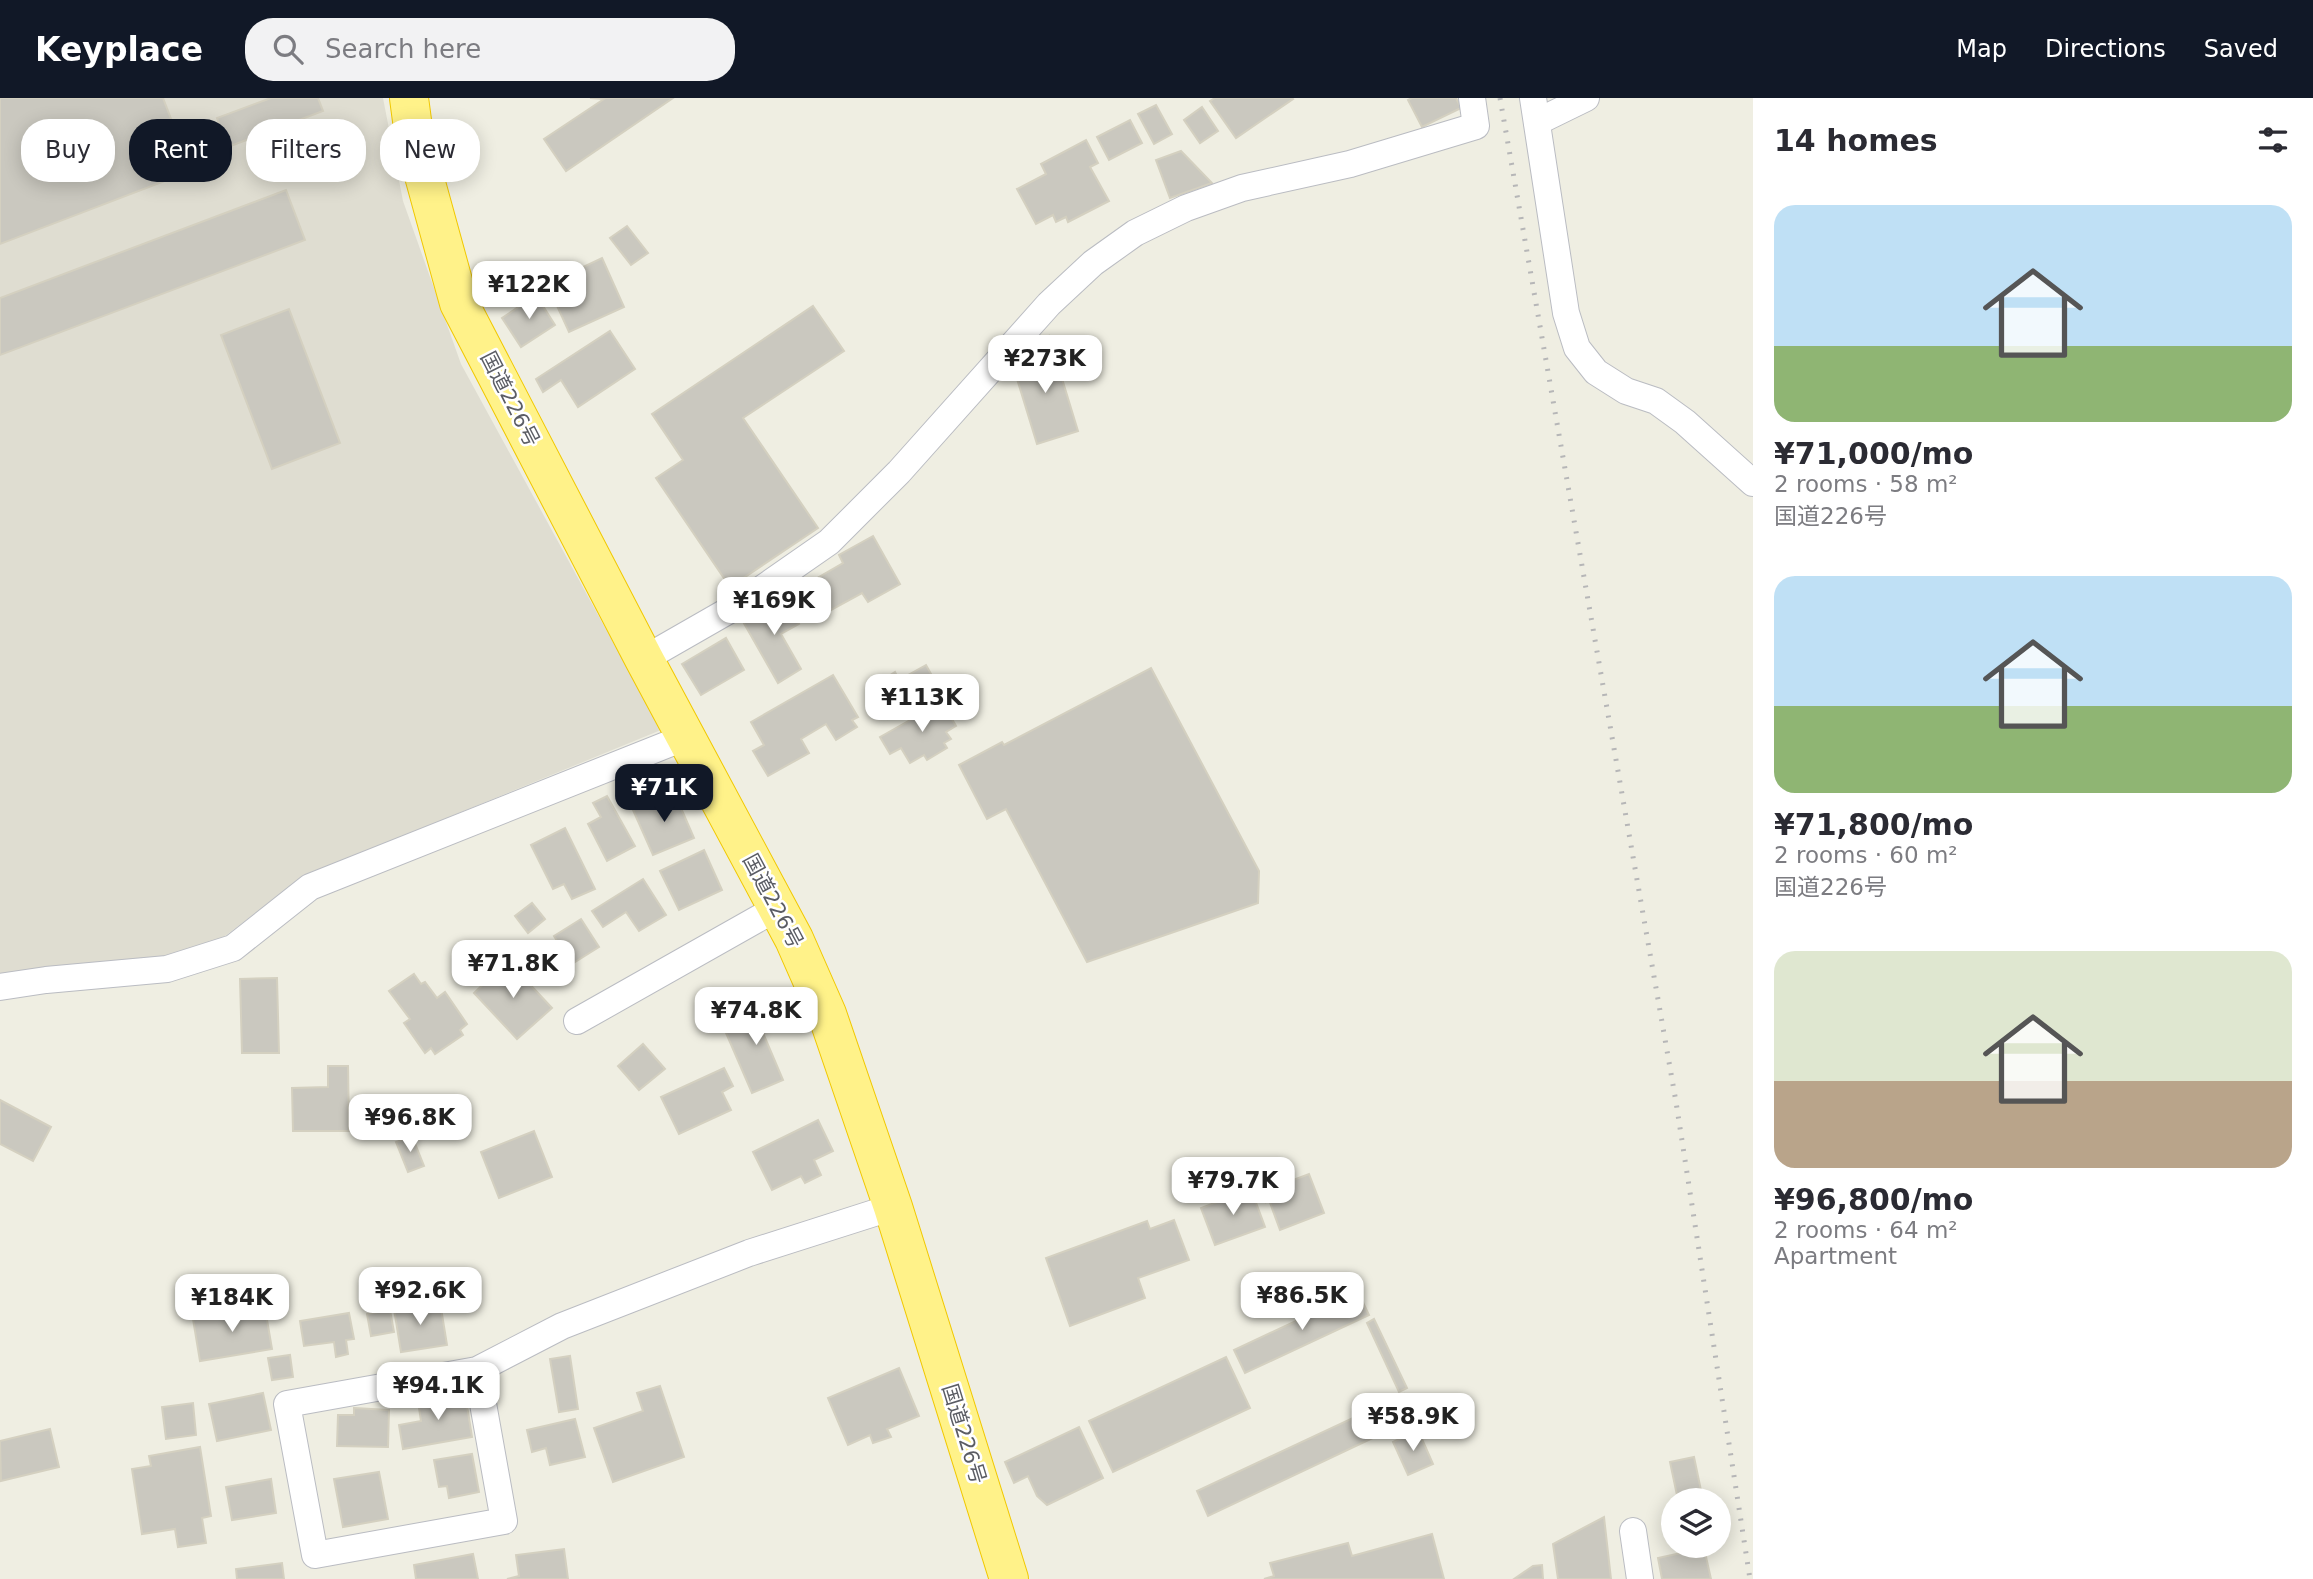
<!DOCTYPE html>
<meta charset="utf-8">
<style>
:root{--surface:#fff;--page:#f2f2f3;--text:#2b2b33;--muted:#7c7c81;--accent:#111827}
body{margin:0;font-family:"DejaVu Sans","Noto Sans JP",sans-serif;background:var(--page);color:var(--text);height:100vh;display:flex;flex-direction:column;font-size:26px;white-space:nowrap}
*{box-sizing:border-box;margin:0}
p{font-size:23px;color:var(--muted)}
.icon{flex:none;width:38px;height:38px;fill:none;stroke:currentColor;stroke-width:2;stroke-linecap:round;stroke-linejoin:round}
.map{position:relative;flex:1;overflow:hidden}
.sheet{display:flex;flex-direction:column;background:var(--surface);width:560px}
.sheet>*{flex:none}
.top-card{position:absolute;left:21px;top:21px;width:665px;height:63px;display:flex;gap:14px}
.buttons{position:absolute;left:1661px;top:1390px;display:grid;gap:14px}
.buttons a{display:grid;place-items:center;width:70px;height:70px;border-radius:50%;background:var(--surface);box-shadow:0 4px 18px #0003;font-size:35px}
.price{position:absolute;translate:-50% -60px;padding:0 16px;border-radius:14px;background:#fff;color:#222;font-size:23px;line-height:46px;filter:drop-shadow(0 2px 4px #0008)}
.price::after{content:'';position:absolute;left:50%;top:42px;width:21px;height:16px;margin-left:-10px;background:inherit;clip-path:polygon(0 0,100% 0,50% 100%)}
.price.active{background:var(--accent);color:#fff}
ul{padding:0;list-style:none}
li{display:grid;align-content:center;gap:14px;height:371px;padding:0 21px}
li span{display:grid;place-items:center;height:217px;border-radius:21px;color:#555}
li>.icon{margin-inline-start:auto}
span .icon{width:126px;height:126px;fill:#fffc;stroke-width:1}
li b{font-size:30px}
h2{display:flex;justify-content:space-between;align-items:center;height:84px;padding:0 21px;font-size:30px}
.pill{padding:0 24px;border-radius:28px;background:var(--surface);box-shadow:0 4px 18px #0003;font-size:24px;line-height:63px}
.pill.active{background:var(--accent);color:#fff}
header{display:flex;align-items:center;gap:42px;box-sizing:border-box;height:98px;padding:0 35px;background:var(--accent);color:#fff}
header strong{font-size:33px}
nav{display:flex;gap:38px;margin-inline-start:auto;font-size:24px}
.search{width:490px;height:63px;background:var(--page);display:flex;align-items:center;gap:18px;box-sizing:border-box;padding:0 24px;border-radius:28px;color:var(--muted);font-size:26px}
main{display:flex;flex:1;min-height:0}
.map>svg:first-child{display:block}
.education{fill:#dfddd1}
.building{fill:#cac8bf;stroke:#d4d0c0;stroke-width:2}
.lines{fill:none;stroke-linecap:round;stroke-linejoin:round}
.street-casing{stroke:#babcc2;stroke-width:28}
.highway-casing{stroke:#f1c800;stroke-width:40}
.street{stroke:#fff;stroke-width:26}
.highway{stroke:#fff289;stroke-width:38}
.rail{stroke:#b6b6b7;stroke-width:5;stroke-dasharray:2 9;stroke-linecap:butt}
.labels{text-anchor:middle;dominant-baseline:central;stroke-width:5;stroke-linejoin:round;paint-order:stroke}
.street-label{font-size:21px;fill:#5b5d64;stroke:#fff}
</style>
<header>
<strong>Keyplace</strong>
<div class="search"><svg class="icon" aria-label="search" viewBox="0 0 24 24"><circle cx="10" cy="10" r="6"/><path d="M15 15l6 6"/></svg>Search here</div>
<nav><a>Map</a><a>Directions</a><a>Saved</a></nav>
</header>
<main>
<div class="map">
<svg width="1753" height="1481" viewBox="0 0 1753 1481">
<rect width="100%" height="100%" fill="#efeee2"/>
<polygon class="education" points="0,0 383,0 403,103 461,266 661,632 303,779 221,841 181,857 0,876"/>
<g class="building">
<polygon points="0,0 163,0 191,73 0,146"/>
<polygon points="271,0 318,0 323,13 228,49 217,20"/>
<polygon points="590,0 673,0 566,73 544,41 604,1"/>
<polygon points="1215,0 1292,0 1293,1 1236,40 1210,3"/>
<polygon points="1412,0 1456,0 1461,10 1422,29 1408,2"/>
<polygon points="1156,7 1172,36 1154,46 1138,16"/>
<polygon points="1202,9 1218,33 1200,45 1184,22"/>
<polygon points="1130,22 1142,45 1109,62 1097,39"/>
<polygon points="1086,42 1098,65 1090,69 1109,103 1068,124 1066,119 1056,124 1053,117 1036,126 1017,91 1046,76 1041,66"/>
<polygon points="1181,53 1212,85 1170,100 1156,62"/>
<polygon points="286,92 305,142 0,257 0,200"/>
<polygon points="627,128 648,155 631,167 610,140"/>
<polygon points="602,160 624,209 569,234 547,186"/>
<polygon points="536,197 555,227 521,249 502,220"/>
<polygon points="813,208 844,253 743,320 818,430 730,489 656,380 683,362 652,316"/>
<polygon points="289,211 340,345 272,371 221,237"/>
<polygon points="610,233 635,271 578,309 561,282 543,294 536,281"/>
<polygon points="1049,238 1078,333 1037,346 1014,271"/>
<polygon points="873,438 900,486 868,504 862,495 822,517 805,487 843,465 839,457"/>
<polygon points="783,499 799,526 781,536 801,571 778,585 742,522"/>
<polygon points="726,540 744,572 701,597 682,566"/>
<polygon points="926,567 940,592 888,621 873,597 885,590 881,583 895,574 899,582"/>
<polygon points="1151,570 1259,773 1258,805 1087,864 1006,711 987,721 959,667 1002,644 1004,647"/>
<polygon points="833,577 858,619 852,622 857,629 836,642 826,626 801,641 809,655 768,678 753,653 764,647 751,624"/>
<polygon points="942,604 956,628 946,634 951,641 944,645 947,650 927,662 924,657 910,665 901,650 890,656 880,639"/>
<polygon points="674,694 694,740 653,757 633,712"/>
<polygon points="607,698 635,748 607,763 588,726 601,719 593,705"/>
<polygon points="565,730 595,791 572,801 564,786 553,791 531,747"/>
<polygon points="704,752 722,792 679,812 660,773"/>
<polygon points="643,781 666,817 639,833 626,814 603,829 592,813"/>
<polygon points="532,805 545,821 528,835 515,818"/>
<polygon points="581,821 599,849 572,866 554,838"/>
<polygon points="508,863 552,910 517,941 474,895"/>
<polygon points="414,876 421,886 425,884 437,900 445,894 467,926 460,932 463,937 435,956 431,950 425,955 404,925 410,921 389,893"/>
<polygon points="277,880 279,955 242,955 240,881"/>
<polygon points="775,906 784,926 763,935 783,982 752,995 723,928"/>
<polygon points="643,946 665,971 639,992 618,968"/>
<polygon points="328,968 348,968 349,1033 293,1033 292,990 328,989"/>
<polygon points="724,970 733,988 722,994 731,1012 679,1036 661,999"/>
<polygon points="0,1002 51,1029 33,1063 0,1046"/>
<polygon points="818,1022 833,1053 814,1062 821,1077 805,1085 801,1078 772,1092 753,1054"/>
<polygon points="534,1033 552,1079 499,1100 481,1054"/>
<polygon points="412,1038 424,1068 408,1074 396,1044"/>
<polygon points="1309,1076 1324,1115 1280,1132 1269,1102 1266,1104 1259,1085 1277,1079 1280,1087"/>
<polygon points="1251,1091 1265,1129 1215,1147 1201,1110"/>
<polygon points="1174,1122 1189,1162 1138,1180 1145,1200 1070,1228 1046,1160 1147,1123 1150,1131"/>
<polygon points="1358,1194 1369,1217 1245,1275 1234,1252"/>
<polygon points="440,1204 447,1247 401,1254 394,1211"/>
<polygon points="265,1210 272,1251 200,1263 193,1221"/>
<polygon points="390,1212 394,1234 371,1238 367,1216"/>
<polygon points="349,1215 354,1241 346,1242 348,1256 336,1259 334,1244 304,1248 300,1223"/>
<polygon points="1374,1221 1407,1290 1399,1294 1367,1225"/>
<polygon points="290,1257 293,1279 272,1282 268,1260"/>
<polygon points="570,1258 578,1311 559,1314 550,1261"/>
<polygon points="1226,1259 1250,1310 1113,1374 1089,1323"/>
<polygon points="899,1270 919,1318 887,1331 891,1339 873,1345 870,1337 848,1347 828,1300"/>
<polygon points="660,1288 684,1359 613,1384 594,1330 643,1313 637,1295"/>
<polygon points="263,1295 271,1332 217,1343 209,1306"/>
<polygon points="465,1295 472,1339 403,1351 399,1327 421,1323 418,1303"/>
<polygon points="1404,1296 1415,1320 1208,1418 1197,1393"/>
<polygon points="193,1305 196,1337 166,1341 162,1309"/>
<polygon points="354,1310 389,1312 388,1349 337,1348 338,1317 354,1317"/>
<polygon points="575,1321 585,1359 550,1367 546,1350 532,1354 527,1332"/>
<polygon points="1079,1329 1103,1380 1047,1407 1037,1398 1028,1378 1014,1385 1005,1364"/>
<polygon points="50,1331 59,1369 1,1383 0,1343"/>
<polygon points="1418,1332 1433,1366 1408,1377 1393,1344"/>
<polygon points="200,1349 211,1418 202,1420 206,1445 178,1449 175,1431 142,1436 132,1371 151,1368 149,1358"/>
<polygon points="472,1356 479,1394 449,1400 447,1388 439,1389 434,1362"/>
<polygon points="1694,1359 1703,1402 1678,1402 1670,1364"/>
<polygon points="379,1374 388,1421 343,1429 334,1381"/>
<polygon points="271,1381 276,1415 232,1422 226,1389"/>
<polygon points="1604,1419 1611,1481 1558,1481 1553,1446"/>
<polygon points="1432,1436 1444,1481 1264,1481 1274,1478 1270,1465 1348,1445 1352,1458"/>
<polygon points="1704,1450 1711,1481 1662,1481 1658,1460"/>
<polygon points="564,1451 568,1481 507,1481 519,1478 516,1457"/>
<polygon points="473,1456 478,1481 416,1481 414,1467"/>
<polygon points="282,1465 284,1481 237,1481 236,1471"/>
<polygon points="1542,1467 1543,1481 1514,1481 1533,1468"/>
</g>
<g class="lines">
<g class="street-casing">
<g id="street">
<polyline points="1533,0 1566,215 1577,250 1596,274 1626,293 1656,303 1685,324 1753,385"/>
<polyline points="1537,24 1586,0"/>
<polyline points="644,561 740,506 829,444 899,374 1049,206 1093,165 1135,135 1186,110 1242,90 1350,66 1476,28 1472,0"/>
<polyline points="0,889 46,882 167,871 233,850 310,789 686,639"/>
<polyline points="577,923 777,810"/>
<polyline points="477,1272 504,1423 315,1457 287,1306 477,1272 562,1228 749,1155 893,1109"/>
<polyline points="1633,1433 1640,1481"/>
</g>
</g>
<g class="highway-casing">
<polyline id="highway" points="409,0 415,45 459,205 644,561 794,841 827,916 893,1109 1009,1481"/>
</g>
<use href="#street" class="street"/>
<use href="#highway" class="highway"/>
<polyline class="rail" points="1500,0 1676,1004 1750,1481"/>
</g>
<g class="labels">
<g class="street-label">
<text transform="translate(510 301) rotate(63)">国道226号</text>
<text transform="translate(773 803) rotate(62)">国道226号</text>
<text transform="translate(964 1336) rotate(73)">国道226号</text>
</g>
</g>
</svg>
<div class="buttons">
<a><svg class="icon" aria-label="layers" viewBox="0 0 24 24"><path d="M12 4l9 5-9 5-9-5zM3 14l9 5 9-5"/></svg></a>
</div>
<b class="price" style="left:529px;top:223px">¥122K</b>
<b class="price" style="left:1045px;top:297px">¥273K</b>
<b class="price" style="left:774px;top:539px">¥169K</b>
<b class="price" style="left:922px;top:636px">¥113K</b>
<b class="price active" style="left:664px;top:726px">¥71K</b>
<b class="price" style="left:513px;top:902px">¥71.8K</b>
<b class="price" style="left:756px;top:949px">¥74.8K</b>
<b class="price" style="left:410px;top:1056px">¥96.8K</b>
<b class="price" style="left:1233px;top:1119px">¥79.7K</b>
<b class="price" style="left:420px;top:1229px">¥92.6K</b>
<b class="price" style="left:1302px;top:1234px">¥86.5K</b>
<b class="price" style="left:232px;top:1236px">¥184K</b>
<b class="price" style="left:438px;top:1324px">¥94.1K</b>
<b class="price" style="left:1413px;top:1355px">¥58.9K</b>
<div class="top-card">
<a class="pill">Buy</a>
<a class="pill active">Rent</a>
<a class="pill">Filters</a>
<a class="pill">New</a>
</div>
</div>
<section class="sheet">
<h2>14 homes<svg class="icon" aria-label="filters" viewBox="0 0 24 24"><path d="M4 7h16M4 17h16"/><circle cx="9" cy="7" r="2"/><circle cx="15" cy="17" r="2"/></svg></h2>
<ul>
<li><span style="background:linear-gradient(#bfe0f5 65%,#8fb573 0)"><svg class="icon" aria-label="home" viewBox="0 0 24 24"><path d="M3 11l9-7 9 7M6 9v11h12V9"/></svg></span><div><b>¥71,000/mo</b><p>2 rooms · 58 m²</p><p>国道226号</p></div></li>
<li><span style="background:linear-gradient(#bfe0f5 60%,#8fb573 0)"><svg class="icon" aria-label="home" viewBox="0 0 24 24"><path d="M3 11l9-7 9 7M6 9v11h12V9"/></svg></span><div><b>¥71,800/mo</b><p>2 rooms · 60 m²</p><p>国道226号</p></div></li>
<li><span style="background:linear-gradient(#dfe7d0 60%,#b9a48a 0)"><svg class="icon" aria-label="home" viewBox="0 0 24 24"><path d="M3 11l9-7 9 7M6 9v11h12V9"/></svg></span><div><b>¥96,800/mo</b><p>2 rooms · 64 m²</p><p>Apartment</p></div></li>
</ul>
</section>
</main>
